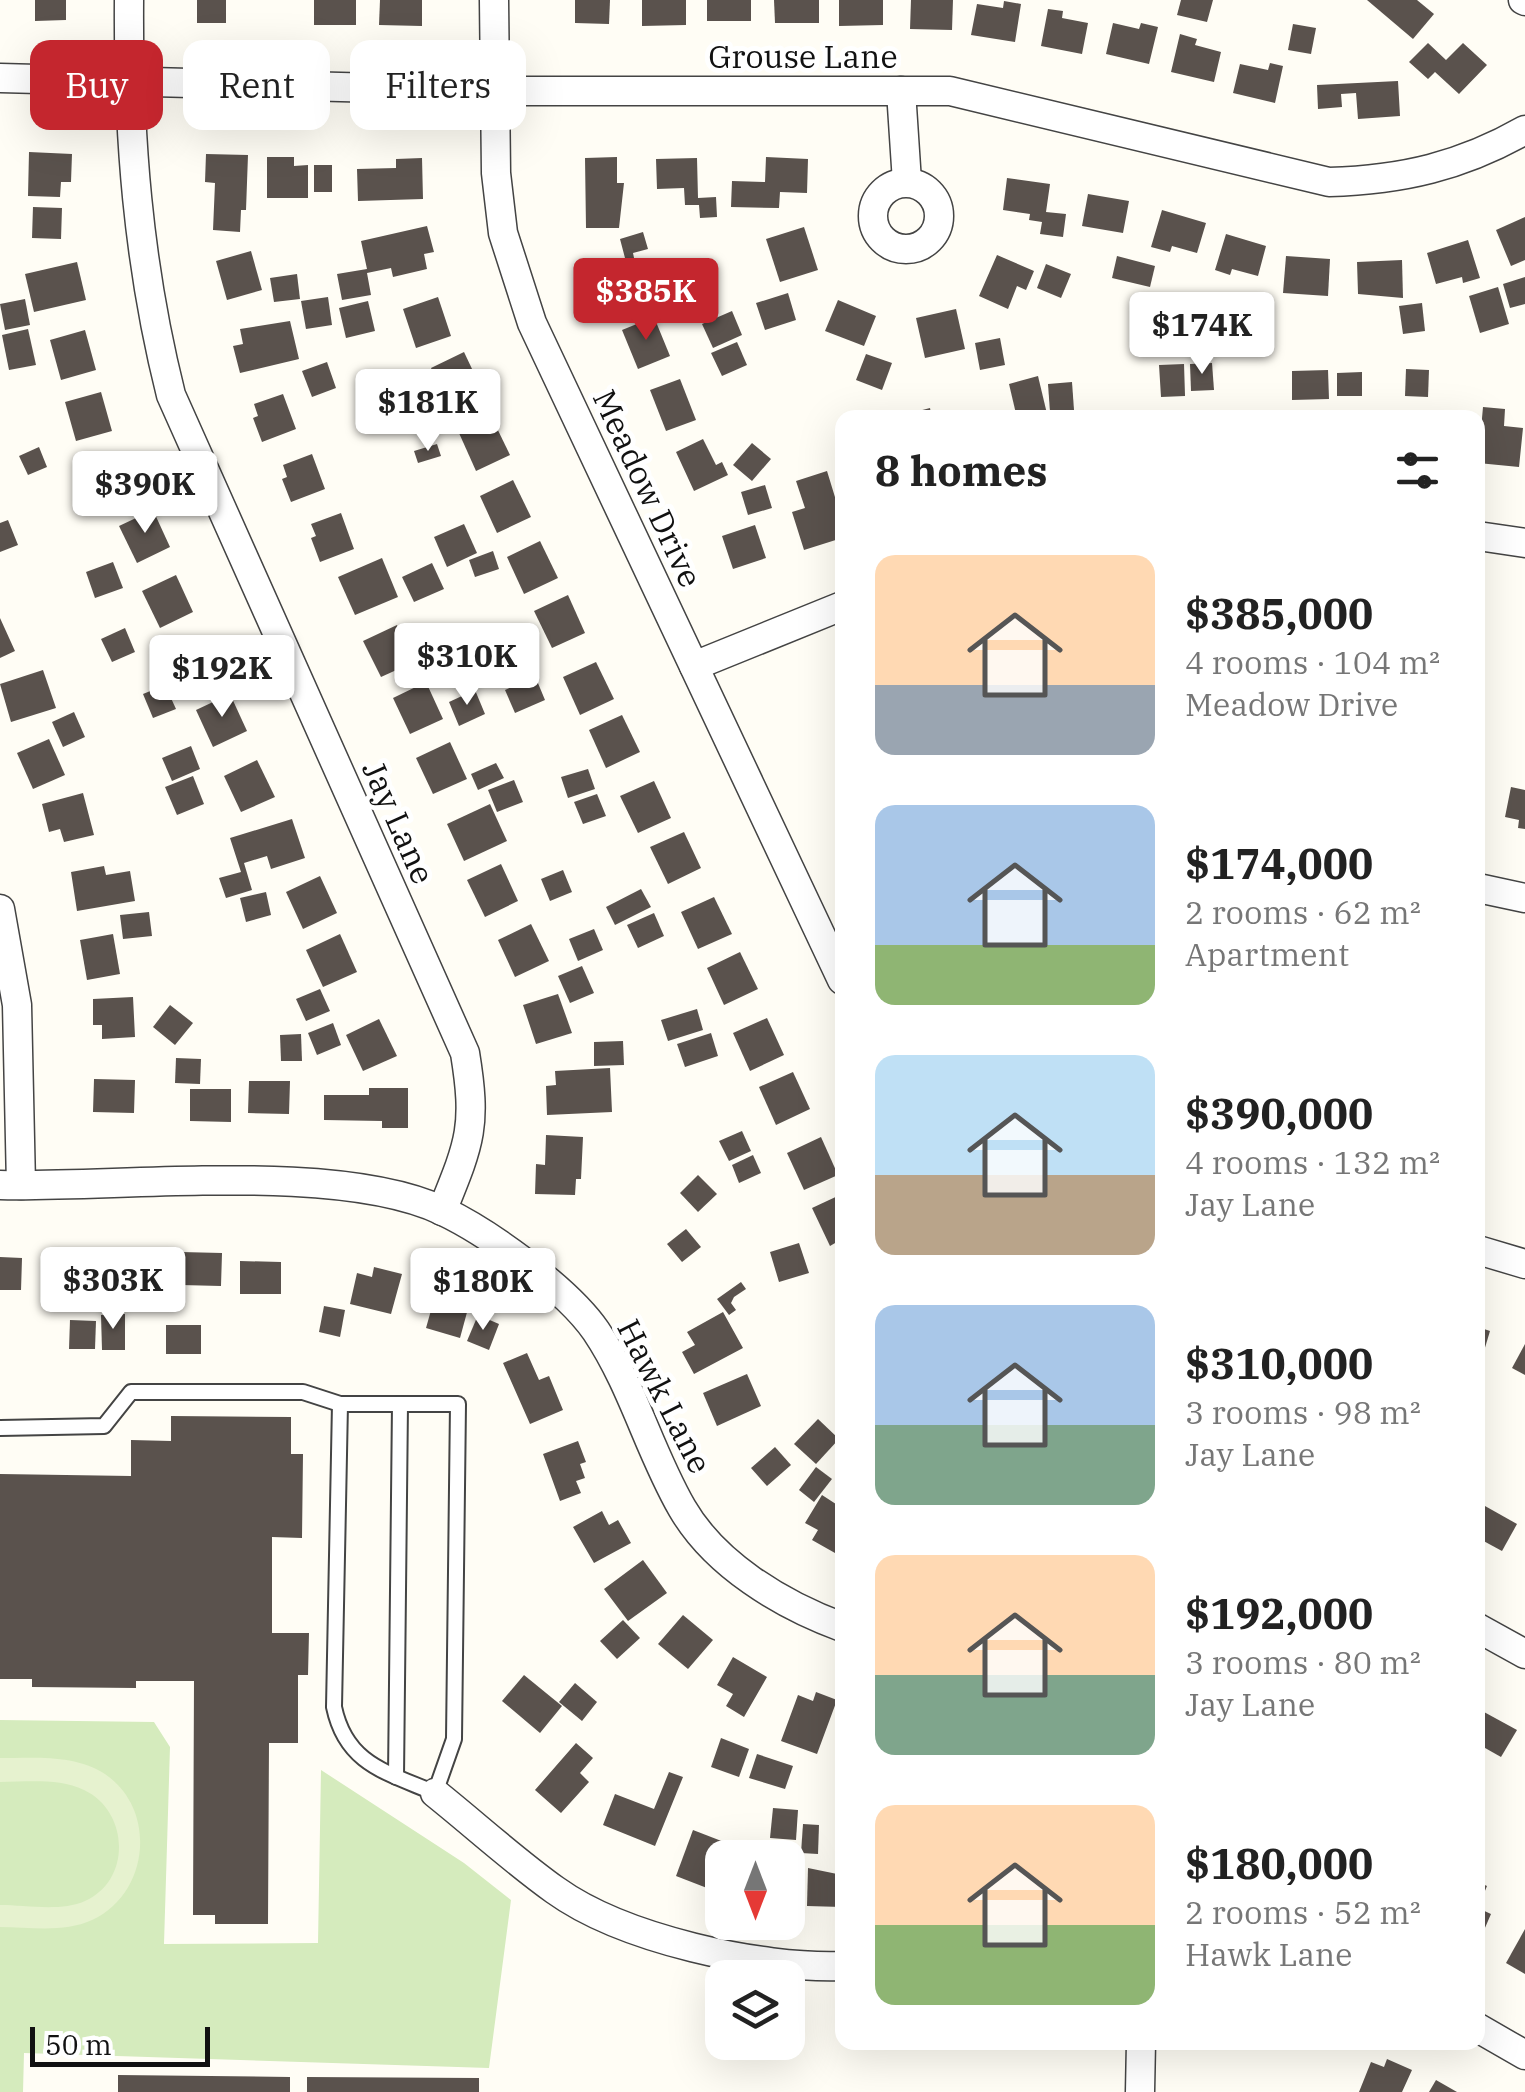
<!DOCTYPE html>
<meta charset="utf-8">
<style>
:root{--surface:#fff;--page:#f2f2f2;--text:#222;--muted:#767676;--accent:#c4262e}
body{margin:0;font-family:"IBM Plex Serif",serif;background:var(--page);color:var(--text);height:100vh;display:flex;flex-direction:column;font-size:38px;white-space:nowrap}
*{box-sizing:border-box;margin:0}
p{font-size:32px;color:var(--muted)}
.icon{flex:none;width:55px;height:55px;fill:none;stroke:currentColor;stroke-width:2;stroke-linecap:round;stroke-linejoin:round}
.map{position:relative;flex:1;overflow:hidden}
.drawer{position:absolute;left:835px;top:410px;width:650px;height:1640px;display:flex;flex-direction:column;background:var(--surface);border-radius:20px;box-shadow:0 10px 40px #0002}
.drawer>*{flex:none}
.top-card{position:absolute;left:30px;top:40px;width:655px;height:90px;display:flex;gap:20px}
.needle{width:65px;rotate:180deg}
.tools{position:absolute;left:705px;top:1840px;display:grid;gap:20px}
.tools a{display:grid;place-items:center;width:100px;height:100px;border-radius:20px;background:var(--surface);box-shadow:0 10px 40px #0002;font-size:50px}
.scale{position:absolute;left:30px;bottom:25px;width:180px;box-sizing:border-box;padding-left:10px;border:5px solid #111;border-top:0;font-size:28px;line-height:35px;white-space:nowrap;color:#111;-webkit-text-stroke:8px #fff;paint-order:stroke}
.price{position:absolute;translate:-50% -85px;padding:0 22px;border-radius:10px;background:#fff;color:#222;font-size:32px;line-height:65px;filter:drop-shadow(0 2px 5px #0008)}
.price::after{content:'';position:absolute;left:50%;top:60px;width:30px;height:22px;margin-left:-15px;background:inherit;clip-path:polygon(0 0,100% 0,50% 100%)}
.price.current{background:var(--accent);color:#fff}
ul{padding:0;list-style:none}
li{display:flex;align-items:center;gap:30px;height:250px;padding:0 40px}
li span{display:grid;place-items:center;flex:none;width:280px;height:200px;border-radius:20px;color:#555}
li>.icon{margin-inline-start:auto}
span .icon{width:120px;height:120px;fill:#fffc;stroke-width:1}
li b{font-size:42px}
h2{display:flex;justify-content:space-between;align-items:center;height:120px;padding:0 40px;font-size:42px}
.chip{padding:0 35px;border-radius:20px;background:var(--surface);box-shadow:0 10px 40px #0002;font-size:35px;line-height:90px}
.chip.current{background:var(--accent);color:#fff}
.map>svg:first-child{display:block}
.green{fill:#d5ebbd}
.pitch{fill:#e6f2cf}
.building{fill:#5a524d}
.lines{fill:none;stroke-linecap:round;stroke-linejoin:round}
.service-casing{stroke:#444;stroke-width:18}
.minor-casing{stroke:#444;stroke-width:31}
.service{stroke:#fff;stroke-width:14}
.minor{stroke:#fff;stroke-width:28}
.labels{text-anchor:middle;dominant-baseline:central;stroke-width:10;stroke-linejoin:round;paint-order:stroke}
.street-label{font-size:32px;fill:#111;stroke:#fff}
</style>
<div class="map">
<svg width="1525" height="2092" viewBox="0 0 1525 2092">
<rect width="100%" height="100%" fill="#fffdf5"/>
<polygon class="green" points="0,1720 154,1722 170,1747 164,1944 318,1943 321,1770 464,1863 511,1900 489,2068 24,2053 23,2092 0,2092"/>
<path class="pitch" d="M0,1758C34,1758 75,1754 105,1774C158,1810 149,1894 92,1920C64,1933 30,1927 0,1927V1905C25,1905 61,1912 85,1901C132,1880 129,1811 84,1790C59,1778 27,1782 0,1782Z"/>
<g class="building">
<polygon points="35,0 66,0 66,20 35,21"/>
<rect x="197" y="0" width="29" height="23"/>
<rect x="314" y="0" width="42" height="25"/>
<polygon points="380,0 422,0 422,26 379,25"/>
<polygon points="575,0 610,0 609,24 575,23"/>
<polygon points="642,0 686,0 686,25 642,26"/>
<rect x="707" y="0" width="44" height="21"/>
<polygon points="774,0 819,0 819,23 775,23"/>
<polygon points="839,0 883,0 883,25 839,26"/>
<polygon points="911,0 953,0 952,30 910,29"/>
<polygon points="1181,0 1213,0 1207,22 1177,15"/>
<polygon points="1367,0 1417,0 1434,14 1413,39"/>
<polygon points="1004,1 1021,4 1015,42 971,35 977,4 1003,8"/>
<polygon points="1048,9 1063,11 1062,18 1088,23 1082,54 1041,46"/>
<polygon points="1113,23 1139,29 1141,23 1158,27 1149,64 1106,54"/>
<polygon points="1293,24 1316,28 1311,54 1288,50"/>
<polygon points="1180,34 1197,39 1195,45 1221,52 1214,82 1171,72"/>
<polygon points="1428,43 1446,60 1463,43 1487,65 1459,94 1435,72 1428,79 1409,62"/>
<polygon points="1270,63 1283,66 1275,103 1233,93 1240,64 1268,70"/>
<polygon points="1398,81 1400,116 1358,119 1356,93 1341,94 1342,107 1318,109 1317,85"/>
<polygon points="29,152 72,154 71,182 61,182 60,197 28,196"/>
<polygon points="206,154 248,155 246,210 241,210 240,232 213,230 215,183 205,182"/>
<polygon points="267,157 294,157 294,166 308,165 308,198 267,198"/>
<polygon points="617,157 617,183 624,183 619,228 586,228 585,158"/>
<polygon points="766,157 808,159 807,193 780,192 779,208 731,207 732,181 765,182"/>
<polygon points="422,158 423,199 358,201 357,169 396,168 396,159"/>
<polygon points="697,158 698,198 716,197 717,217 700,218 699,205 685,205 684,188 657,189 656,159"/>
<rect x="314" y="165" width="18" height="27"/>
<polygon points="1007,178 1050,184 1046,212 1066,214 1063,237 1040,234 1042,222 1029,220 1030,214 1003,210"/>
<polygon points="1088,194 1129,201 1123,233 1082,226"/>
<polygon points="33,207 62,208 61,239 32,238"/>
<polygon points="1162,210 1206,223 1197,253 1172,246 1170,252 1151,247"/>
<polygon points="1525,217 1525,260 1511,266 1496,230"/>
<polygon points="427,226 434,252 424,254 427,269 393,277 391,268 367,273 371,295 342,300 337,274 367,269 361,241"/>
<polygon points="804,227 818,270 780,282 766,239"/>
<polygon points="643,232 648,249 633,253 642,297 611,306 599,266 625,258 620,239"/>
<polygon points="1226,234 1266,246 1258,276 1232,269 1230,275 1215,270"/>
<polygon points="1468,240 1480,278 1463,283 1462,277 1436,284 1427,253"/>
<polygon points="251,251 262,290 227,300 216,261"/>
<polygon points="997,255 1034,271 1026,290 1017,286 1008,309 979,296"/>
<polygon points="1117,256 1155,266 1150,287 1112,278"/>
<polygon points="1286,256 1330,259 1328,296 1283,293"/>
<polygon points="1402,260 1403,298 1358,294 1357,262"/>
<polygon points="77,262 86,300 34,312 25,274"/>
<polygon points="1046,264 1071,274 1061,298 1037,288"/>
<polygon points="297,274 300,299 274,302 270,278"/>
<polygon points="1525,277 1525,304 1510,308 1503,284"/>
<polygon points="1498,287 1509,324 1480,333 1469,296"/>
<polygon points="1198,292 1214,295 1208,321 1192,317"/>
<polygon points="788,293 796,320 765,330 756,303"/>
<polygon points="328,297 332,325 306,329 301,301"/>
<polygon points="438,297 451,336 416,348 403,309"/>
<polygon points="25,299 30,325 5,330 0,304"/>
<polygon points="838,300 876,316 864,346 825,331"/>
<polygon points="368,301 375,331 346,338 339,308"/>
<polygon points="1422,303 1425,331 1403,334 1399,306"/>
<polygon points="956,309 965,349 925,358 916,318"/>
<polygon points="732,311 742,335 713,348 702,324"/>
<polygon points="654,317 670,356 638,369 622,330"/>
<polygon points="290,321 299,359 240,373 233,346 243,344 240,329"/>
<polygon points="28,329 36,365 9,370 2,335"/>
<polygon points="85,330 96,370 61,380 50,340"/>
<polygon points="1000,338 1005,365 980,370 975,343"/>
<polygon points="737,342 747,365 722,376 711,353"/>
<polygon points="464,352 482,390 448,405 431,368"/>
<polygon points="866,354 892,363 882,390 856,380"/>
<polygon points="327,362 336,388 312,397 302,371"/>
<polygon points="1212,363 1214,390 1191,391 1190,364"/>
<polygon points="1184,364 1185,396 1161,397 1159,365"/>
<polygon points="1406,369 1429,370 1428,397 1405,396"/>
<polygon points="1328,370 1329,399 1292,400 1292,371"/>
<polygon points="1362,372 1362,396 1337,396 1337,373"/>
<polygon points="1038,376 1048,418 1017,418 1009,384"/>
<polygon points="680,379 696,420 666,431 650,390"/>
<polygon points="1072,382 1074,410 1050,412 1048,384"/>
<polygon points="101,392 112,431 76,441 65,402"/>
<polygon points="283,394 296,429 262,442 253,418 258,416 254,404"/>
<polygon points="1483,407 1505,409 1504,426 1523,428 1519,467 1478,463"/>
<polygon points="930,408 932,418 908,418 907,414"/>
<polygon points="492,418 510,455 476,471 459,433"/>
<polygon points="703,439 716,465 722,462 728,475 694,491 676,452"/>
<polygon points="752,443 771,459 752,481 733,465"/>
<polygon points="437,444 441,456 418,463 414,451"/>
<polygon points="39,447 47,467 28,475 19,456"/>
<polygon points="312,454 325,489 291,502 282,479 287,477 283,465"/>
<polygon points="119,459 136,496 103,512 86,475"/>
<polygon points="827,471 842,520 842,538 804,550 792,512 805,508 796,481"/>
<polygon points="513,480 531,517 497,533 480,496"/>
<polygon points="765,485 772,508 748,515 741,492"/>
<polygon points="153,510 170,547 137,563 119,526"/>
<polygon points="341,513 354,549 320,562 311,538 316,536 311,524"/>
<polygon points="8,520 18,545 0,552 0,523"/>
<polygon points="464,524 477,553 447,567 434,537"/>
<polygon points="755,525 766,558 733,569 722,536"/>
<polygon points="540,541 558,578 524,594 507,557"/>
<polygon points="493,551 499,569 475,577 469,560"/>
<polygon points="382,558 398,597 355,615 338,577"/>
<polygon points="113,562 123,588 95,598 86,572"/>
<polygon points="432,563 444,589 414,602 402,577"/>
<polygon points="176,575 193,612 160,628 142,591"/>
<polygon points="568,595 585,633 552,648 534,611"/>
<polygon points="0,618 15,651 0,658"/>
<polygon points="397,625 414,662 381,677 363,641"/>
<polygon points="125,628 135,652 112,662 101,639"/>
<polygon points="453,631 461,653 433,662 426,640"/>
<polygon points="199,637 217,674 183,690 166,653"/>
<polygon points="522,646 532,671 503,684 492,658"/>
<polygon points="596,662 614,699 580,715 563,677"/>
<polygon points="43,670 56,708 11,722 0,684"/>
<polygon points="535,676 545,700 515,713 505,690"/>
<polygon points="426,682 443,719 410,734 393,698"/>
<polygon points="165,685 176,709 153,718 143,694"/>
<polygon points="475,690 485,714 459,726 449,702"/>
<polygon points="230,694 247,731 213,747 196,710"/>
<polygon points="74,712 85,737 63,747 52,722"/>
<polygon points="622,715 640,752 606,768 589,730"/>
<polygon points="49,739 65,775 33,789 17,753"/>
<polygon points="450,742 467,779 433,794 416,758"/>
<polygon points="191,746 200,769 172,781 162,758"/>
<polygon points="257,760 275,797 241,812 224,776"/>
<polygon points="496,763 504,778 478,790 471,774"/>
<polygon points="588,769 595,789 568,798 561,777"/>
<polygon points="193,776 204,804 177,815 165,787"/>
<polygon points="514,780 523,802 497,812 488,790"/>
<polygon points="654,781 671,818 638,833 620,796"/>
<polygon points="1511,787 1525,790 1525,829 1518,828 1519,820 1505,817"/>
<polygon points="83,793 94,835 64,842 60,829 49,832 42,804"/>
<polygon points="597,794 606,816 583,824 574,802"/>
<polygon points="490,804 507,841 464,861 447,824"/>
<polygon points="292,819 305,858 271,869 267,856 244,863 252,890 226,898 219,878 241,872 230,838"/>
<polygon points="684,832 701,868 668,884 650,847"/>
<polygon points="501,864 518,901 485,917 467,880"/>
<polygon points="104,866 106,875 130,871 135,901 77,911 71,872"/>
<polygon points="563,870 572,892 550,901 541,879"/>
<polygon points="320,876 337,913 303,929 286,892"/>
<polygon points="641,889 651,907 615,925 606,907"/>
<polygon points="266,892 271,915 246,922 240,898"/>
<polygon points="714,897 732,934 698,949 681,912"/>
<polygon points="149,912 152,936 123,939 120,915"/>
<polygon points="654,913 664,936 638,948 627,925"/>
<polygon points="531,924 549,961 515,977 498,940"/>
<polygon points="594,929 603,950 578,961 569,939"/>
<polygon points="113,934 120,974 87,980 80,940"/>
<polygon points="340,934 357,972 323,987 306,950"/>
<polygon points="740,952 758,989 724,1005 707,968"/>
<polygon points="582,966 594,993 570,1003 558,976"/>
<polygon points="320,989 330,1011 306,1021 296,999"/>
<polygon points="558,994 572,1033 536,1044 523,1005"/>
<polygon points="133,997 135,1037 102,1039 102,1025 93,1025 93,999"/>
<polygon points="170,1005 193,1023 175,1045 153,1027"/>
<polygon points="697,1009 703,1030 668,1041 661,1020"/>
<polygon points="767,1018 784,1055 750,1071 733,1033"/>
<polygon points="379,1019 397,1056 363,1071 346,1035"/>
<polygon points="333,1023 341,1045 317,1055 308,1033"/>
<polygon points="711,1033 718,1056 685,1067 677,1044"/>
<polygon points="301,1034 302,1061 281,1061 280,1035"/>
<polygon points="623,1041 624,1065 594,1066 594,1042"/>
<polygon points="176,1058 201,1059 200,1084 175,1083"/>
<polygon points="610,1068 612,1112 547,1115 546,1086 556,1085 555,1071"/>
<polygon points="793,1072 810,1109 776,1125 759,1087"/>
<polygon points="94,1079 135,1080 134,1113 93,1112"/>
<polygon points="249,1081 290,1081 289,1114 248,1113"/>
<polygon points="369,1088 408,1088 408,1128 382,1128 382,1121 324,1120 324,1095 369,1095"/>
<polygon points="190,1089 231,1089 231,1122 190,1121"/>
<polygon points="742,1131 751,1151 729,1161 719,1141"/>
<polygon points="546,1135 583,1137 581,1179 576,1179 575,1195 535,1194 536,1164 545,1165"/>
<polygon points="821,1137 838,1175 804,1190 787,1153"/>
<polygon points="753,1155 761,1173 739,1183 732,1165"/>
<polygon points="698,1175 717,1194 698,1212 680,1193"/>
<polygon points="842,1194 842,1239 830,1246 812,1208"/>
<polygon points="686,1229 701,1247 682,1262 667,1244"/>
<polygon points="799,1243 809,1273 779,1282 770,1252"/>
<polygon points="181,1252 222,1253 221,1286 181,1285"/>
<polygon points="0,1257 22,1258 21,1290 0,1290"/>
<polygon points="42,1257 83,1257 83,1304 62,1304 62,1288 42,1288"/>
<polygon points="240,1261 281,1262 281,1294 240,1294"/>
<polygon points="113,1262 154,1263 153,1295 113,1294"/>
<polygon points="374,1267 402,1274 391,1314 350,1304 357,1273 372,1277"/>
<polygon points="741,1282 746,1289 734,1297 731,1303 736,1310 729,1315 717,1299"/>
<polygon points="435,1296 469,1305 460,1338 426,1328"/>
<polygon points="324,1306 345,1310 340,1337 319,1332"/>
<polygon points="723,1312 743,1348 694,1374 682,1352 695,1345 687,1332"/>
<polygon points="125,1314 125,1350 102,1350 101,1315"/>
<polygon points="478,1315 499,1324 489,1350 467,1341"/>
<polygon points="70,1320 96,1321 95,1349 69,1349"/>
<rect x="166" y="1325" width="35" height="29"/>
<polygon points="1478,1327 1490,1331 1481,1361 1478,1360"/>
<polygon points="1525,1344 1525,1375 1512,1368"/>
<polygon points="527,1353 539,1380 549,1376 563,1410 530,1424 503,1363"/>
<polygon points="747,1374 761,1406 717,1426 703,1393"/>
<polygon points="171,1416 291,1417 291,1454 303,1454 302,1538 272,1537 272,1633 309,1633 308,1675 298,1675 298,1743 269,1743 268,1924 215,1924 215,1915 193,1915 194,1681 136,1681 136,1688 32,1687 32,1679 0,1679 0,1474 131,1476 131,1440 171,1441"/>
<polygon points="818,1419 839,1439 816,1464 794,1444"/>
<polygon points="578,1441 586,1462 580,1464 585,1478 576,1481 581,1493 560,1501 543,1454"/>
<polygon points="775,1447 791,1465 767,1486 751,1468"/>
<polygon points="816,1467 832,1479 814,1502 799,1490"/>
<polygon points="822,1495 842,1508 842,1540 835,1553 812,1540 818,1530 805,1523"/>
<polygon points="1485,1506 1517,1524 1502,1551 1478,1538 1478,1519"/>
<polygon points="602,1511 609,1525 618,1520 631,1543 594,1563 573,1527"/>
<polygon points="643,1560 667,1593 628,1621 604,1589"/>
<polygon points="683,1615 713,1640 688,1669 658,1644"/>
<polygon points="623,1620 640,1638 617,1659 600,1641"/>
<polygon points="733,1657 767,1677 744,1717 726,1706 733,1694 717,1685"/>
<polygon points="524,1675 562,1706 540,1733 502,1701"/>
<polygon points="575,1683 597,1702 582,1721 559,1702"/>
<polygon points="816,1692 837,1700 817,1754 781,1741 798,1695 813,1701"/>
<polygon points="1484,1712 1517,1730 1501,1757 1478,1744 1478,1725"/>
<polygon points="721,1738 749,1749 739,1777 711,1767"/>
<polygon points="576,1743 593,1758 580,1773 589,1782 561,1813 535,1790"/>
<polygon points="757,1754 793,1766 785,1789 749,1778"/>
<polygon points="669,1772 683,1777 655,1846 603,1825 615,1794 654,1809"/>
<polygon points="773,1808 798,1810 796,1840 770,1838"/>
<polygon points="803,1824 819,1825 818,1854 801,1853"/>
<polygon points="693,1830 724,1842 707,1888 676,1876"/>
<polygon points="808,1868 842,1875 842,1907 807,1906"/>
<polygon points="1478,1882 1487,1886 1478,1908 1491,1914 1478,1944"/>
<polygon points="1525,1929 1525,1974 1506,1963"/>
<polygon points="1387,2059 1412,2070 1402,2092 1359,2092 1371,2062 1384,2067"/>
<polygon points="118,2075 290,2077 290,2092 118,2092"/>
<polygon points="307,2077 479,2078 479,2092 307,2092"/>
<polygon points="1436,2080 1457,2092 1429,2092"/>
</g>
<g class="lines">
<g class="service-casing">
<g id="service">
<path d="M340,1404H458L454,1739L435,1793C386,1772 346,1764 334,1707Z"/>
<polyline points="0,1428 104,1426 131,1392 303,1392 340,1404"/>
<polyline points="396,1777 400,1404"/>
</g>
</g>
<g class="minor-casing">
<g id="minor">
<path d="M129,0C128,135 138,264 171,395L465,1053C477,1127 470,1142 442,1211"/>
<polyline points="494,0 496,173 503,233 532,323 842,980"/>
<polyline points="1523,0 1525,1"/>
<path d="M0,78L495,91H950L1329,182C1402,180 1462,166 1525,130"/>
<polyline points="901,91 907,182"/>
<circle cx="906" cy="216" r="33"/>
<polyline points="1478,536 1525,543"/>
<polyline points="694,666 842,606"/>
<polyline points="1478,888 1525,898"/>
<polyline points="0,909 17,1005 21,1185"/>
<path d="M0,1185C120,1188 338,1161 443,1211C489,1233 567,1289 596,1331C633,1386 649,1451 682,1508C715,1565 782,1605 842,1627"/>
<polyline points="1478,1250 1525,1264"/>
<polyline points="1478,1628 1525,1654"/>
<path d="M435,1793C475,1825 513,1860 555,1890C623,1939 760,1969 842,1966"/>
<polyline points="1478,2028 1525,2055"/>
<polyline points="1140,2092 1141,2042"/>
</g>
</g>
<use href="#service" class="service"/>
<use href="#minor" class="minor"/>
</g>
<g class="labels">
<g class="street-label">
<text x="803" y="56">Grouse Lane</text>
<text transform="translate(648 488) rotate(65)">Meadow Drive</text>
<text transform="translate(399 822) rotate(66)">Jay Lane</text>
<text transform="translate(665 1396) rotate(63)">Hawk Lane</text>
</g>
</g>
</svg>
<div class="tools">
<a><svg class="needle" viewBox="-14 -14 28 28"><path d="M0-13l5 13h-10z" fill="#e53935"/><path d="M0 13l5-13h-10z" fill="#767676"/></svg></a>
<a><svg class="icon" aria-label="layers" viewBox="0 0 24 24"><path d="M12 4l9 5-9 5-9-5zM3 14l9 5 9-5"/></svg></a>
</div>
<div class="scale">50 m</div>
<b class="price current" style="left:646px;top:343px">$385K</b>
<b class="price" style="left:1202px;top:377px">$174K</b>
<b class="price" style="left:428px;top:454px">$181K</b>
<b class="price" style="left:145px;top:536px">$390K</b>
<b class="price" style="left:467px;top:708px">$310K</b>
<b class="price" style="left:222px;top:720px">$192K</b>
<b class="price" style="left:113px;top:1332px">$303K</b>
<b class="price" style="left:483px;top:1333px">$180K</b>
<div class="top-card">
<a class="chip current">Buy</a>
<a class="chip">Rent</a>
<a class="chip">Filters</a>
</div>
<section class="drawer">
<h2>8 homes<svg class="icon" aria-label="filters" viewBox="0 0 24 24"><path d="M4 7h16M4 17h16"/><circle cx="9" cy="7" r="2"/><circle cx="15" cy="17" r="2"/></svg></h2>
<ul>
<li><span style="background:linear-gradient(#ffd9b3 65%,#9aa5b1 0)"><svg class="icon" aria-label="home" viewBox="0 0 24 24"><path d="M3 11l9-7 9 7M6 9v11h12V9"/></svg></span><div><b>$385,000</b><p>4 rooms · 104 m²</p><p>Meadow Drive</p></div></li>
<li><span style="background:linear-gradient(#a9c7e8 70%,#8fb573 0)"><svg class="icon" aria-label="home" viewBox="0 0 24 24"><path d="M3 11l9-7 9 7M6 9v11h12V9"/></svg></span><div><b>$174,000</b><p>2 rooms · 62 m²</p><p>Apartment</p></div></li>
<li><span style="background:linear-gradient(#bfe0f5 60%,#b9a48a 0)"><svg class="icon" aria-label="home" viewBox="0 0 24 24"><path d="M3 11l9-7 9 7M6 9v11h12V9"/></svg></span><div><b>$390,000</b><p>4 rooms · 132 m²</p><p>Jay Lane</p></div></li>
<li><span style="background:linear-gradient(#a9c7e8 60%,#7fa58c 0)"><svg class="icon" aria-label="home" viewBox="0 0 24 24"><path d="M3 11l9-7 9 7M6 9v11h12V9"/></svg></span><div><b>$310,000</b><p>3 rooms · 98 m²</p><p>Jay Lane</p></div></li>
<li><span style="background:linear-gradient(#ffd9b3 60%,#7fa58c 0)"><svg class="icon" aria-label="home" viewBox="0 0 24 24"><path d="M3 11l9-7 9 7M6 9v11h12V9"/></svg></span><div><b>$192,000</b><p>3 rooms · 80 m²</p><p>Jay Lane</p></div></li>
<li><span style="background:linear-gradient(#ffd9b3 60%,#8fb573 0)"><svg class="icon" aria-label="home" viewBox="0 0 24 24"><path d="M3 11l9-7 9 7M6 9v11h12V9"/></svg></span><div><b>$180,000</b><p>2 rooms · 52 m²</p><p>Hawk Lane</p></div></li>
</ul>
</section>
</div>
